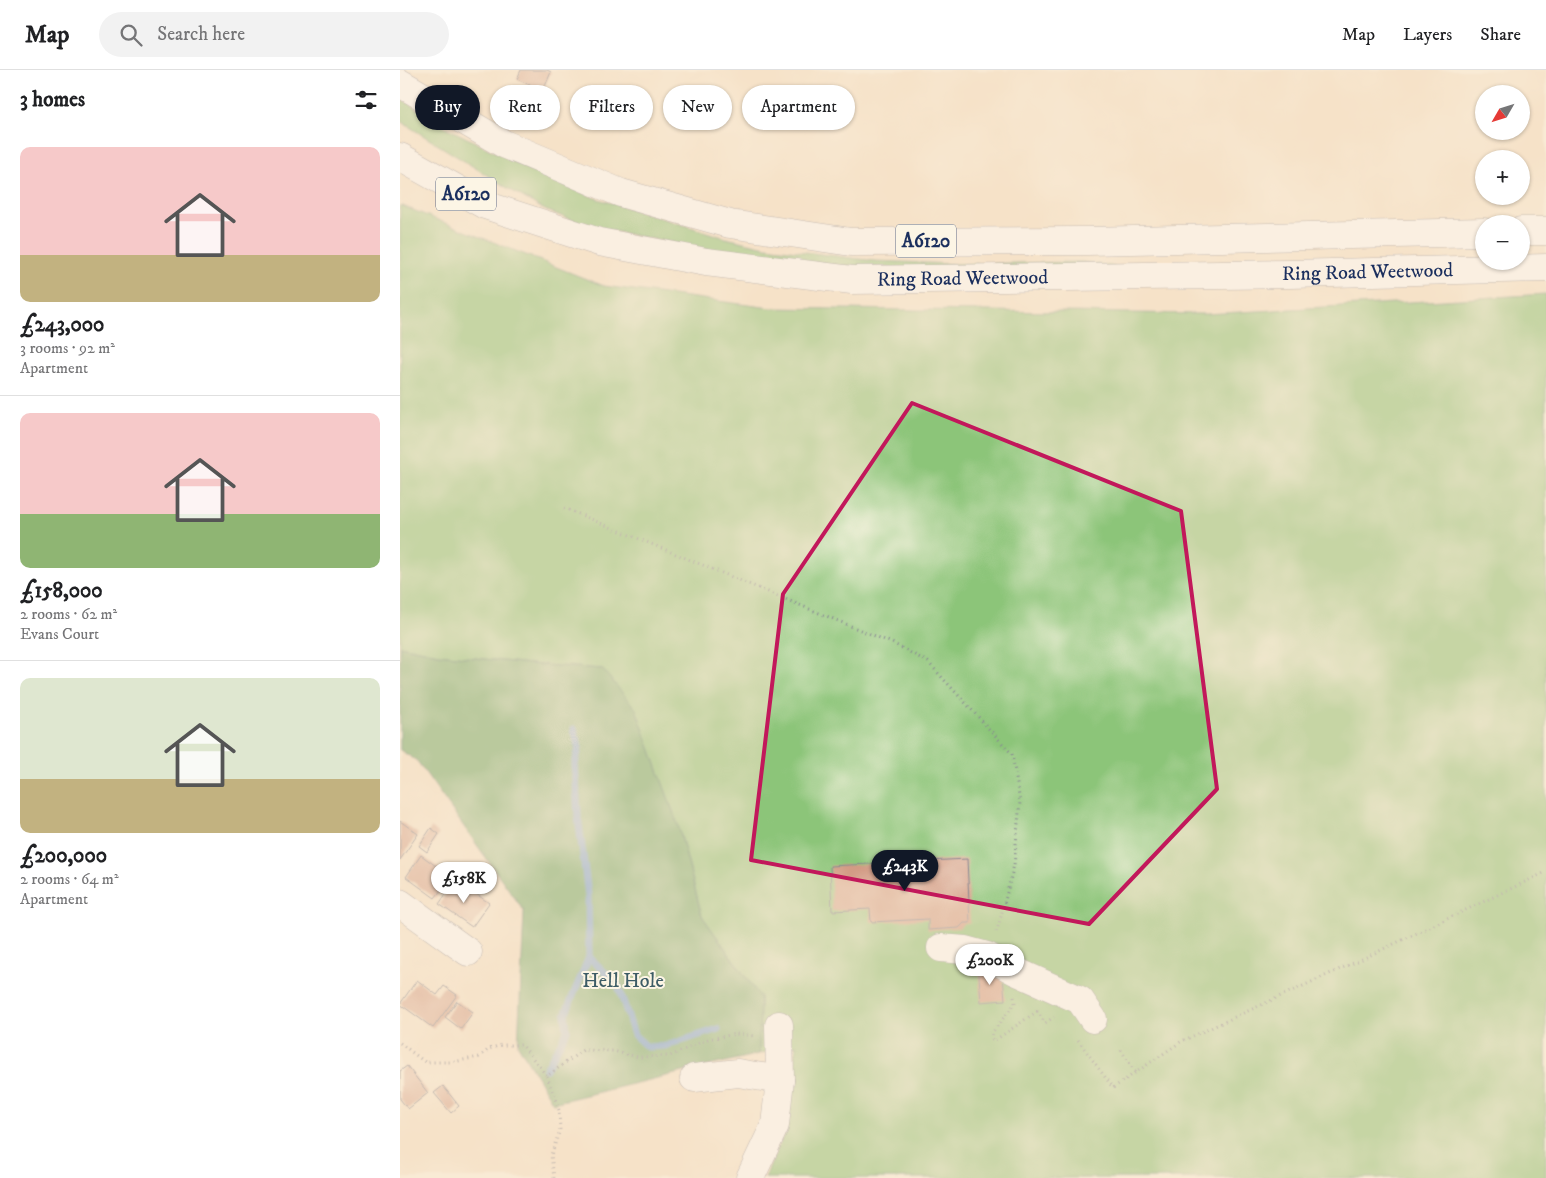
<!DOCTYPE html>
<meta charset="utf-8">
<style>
:root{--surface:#fff;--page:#f2f2f2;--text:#202124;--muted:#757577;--line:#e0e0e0;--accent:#111827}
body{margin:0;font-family:"IM FELL DW Pica",serif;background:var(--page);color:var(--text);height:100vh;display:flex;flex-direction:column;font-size:19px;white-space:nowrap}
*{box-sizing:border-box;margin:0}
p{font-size:16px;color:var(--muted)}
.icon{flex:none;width:28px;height:28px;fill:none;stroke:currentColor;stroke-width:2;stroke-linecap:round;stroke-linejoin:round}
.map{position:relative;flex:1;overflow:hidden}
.panel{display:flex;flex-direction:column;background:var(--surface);width:400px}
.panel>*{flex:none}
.banner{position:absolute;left:15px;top:15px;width:475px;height:45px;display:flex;gap:10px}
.needle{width:32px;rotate:231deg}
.buttons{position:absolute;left:1075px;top:15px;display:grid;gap:10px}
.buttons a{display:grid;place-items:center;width:55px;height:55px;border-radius:50%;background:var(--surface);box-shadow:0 1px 4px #0004;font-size:25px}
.price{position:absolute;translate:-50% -42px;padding:0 11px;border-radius:18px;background:#fff;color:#222;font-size:16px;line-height:32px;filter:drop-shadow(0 1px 2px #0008)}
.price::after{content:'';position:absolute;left:50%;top:30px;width:15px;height:11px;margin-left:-8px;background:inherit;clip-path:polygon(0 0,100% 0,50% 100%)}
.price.on{background:var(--accent);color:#fff}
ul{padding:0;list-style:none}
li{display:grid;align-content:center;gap:10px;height:265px;padding:0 20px}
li+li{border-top:1px solid var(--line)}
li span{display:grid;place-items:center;height:155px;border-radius:10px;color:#555}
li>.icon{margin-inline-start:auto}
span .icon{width:90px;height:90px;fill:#fffc;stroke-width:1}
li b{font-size:21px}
h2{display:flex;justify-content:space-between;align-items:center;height:60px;padding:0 20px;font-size:21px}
.chip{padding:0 18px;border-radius:22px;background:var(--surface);box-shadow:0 1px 4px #0004;font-size:18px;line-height:45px}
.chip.on{background:var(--accent);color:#fff}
header{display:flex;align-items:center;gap:30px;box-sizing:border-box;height:70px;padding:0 25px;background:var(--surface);border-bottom:1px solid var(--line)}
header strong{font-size:24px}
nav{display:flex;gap:28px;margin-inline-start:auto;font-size:18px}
.search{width:350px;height:45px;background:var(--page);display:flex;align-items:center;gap:12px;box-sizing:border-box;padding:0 18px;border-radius:28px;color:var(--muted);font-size:19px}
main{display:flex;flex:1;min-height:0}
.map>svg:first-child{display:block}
.green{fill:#8cc579;stroke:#547a6c}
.forest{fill:#71aa69;stroke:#466c64}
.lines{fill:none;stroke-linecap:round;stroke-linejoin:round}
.stream{stroke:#6d9dd6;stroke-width:7}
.building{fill:#d19882}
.minor-casing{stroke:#888893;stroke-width:29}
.highway-casing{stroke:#888893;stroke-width:29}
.path{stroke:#888893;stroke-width:3;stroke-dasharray:1 4;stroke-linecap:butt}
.minor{stroke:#fff;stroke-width:28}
.highway{stroke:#fff;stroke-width:28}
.marked{fill:none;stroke:#c2185b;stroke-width:4;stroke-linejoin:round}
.labels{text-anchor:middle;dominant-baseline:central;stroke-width:4;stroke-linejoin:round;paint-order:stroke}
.shield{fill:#fcf5e5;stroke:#5e6a86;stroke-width:1}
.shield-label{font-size:19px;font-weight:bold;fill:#1b2f5e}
.street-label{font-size:20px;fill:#1b2f5e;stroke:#fcf5e5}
.park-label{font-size:20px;fill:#3d5c66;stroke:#fcf5e5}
</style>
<header>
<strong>Map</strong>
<div class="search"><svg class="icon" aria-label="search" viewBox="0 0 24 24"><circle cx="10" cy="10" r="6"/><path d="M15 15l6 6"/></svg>Search here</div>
<nav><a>Map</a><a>Layers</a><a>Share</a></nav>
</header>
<main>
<section class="panel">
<h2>3 homes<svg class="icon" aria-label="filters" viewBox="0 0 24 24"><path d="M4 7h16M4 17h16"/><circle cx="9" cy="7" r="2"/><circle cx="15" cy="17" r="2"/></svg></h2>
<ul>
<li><span style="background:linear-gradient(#f6c9c9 70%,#c2b280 0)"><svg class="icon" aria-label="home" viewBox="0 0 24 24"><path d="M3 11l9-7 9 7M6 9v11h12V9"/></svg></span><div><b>£243,000</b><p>3 rooms · 92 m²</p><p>Apartment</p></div></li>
<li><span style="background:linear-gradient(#f6c9c9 65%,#8fb573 0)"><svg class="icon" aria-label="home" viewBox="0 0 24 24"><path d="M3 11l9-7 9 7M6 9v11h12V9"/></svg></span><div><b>£158,000</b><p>2 rooms · 62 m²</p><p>Evans Court</p></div></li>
<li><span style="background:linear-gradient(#dfe7d0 65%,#c2b280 0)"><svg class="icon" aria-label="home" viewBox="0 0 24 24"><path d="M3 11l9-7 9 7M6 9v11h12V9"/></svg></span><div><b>£200,000</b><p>2 rooms · 64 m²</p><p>Apartment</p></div></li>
</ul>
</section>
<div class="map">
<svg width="1146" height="1108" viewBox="0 0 1146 1108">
<rect width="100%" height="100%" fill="#fcf5e5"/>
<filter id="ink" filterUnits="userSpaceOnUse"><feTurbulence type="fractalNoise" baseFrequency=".02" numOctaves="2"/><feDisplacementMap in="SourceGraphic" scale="10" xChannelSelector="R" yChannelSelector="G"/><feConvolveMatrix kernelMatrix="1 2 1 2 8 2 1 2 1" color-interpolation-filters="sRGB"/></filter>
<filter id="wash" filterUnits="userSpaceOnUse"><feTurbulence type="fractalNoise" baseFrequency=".0096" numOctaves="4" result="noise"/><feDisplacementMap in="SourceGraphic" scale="20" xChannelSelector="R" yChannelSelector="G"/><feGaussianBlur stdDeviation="1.12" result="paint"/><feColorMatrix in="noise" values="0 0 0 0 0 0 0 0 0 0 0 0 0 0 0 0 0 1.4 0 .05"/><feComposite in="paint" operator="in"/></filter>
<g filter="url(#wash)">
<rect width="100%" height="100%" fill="#f6e2c8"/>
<g class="green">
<polygon points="0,28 47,58 145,107 195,128 326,168 366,177 475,191 553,194 683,192 750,202 387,196 188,156 145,140 109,119 0,51"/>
<polygon points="0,135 204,216 371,238 806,244 1146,224 1146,1108 365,1108 386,1059 396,975 359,984 360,927 302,846 278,755 201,599 130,594 38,584 0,576"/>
</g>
<polygon class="forest" points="0,576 38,584 130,594 202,599 236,639 278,755 302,846 360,927 359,984 153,1033 118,975 124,841 17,691 0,680"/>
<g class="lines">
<g class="stream">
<polyline points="174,659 179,678 175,694 178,746 188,825 189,887 218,915 234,965 247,977 266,976 318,959"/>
<polyline points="146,999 167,961 165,945 189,887"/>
</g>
</g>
<g id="blocks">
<g class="building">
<polygon points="121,0 147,0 151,2 143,21 117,9"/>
<polygon points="0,751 18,764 0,790"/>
<polygon points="31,758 39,764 27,782 19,776"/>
<polygon points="21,785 51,807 35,828 6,807"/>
<polygon points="567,789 570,853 564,853 559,858 528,860 528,849 471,852 470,839 432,841 430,796"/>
<polygon points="56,810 89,833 72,857 39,834"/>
<polygon points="578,893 586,893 588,907 603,906 605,930 581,932"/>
<polygon points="17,910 37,925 44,916 57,925 33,958 0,934"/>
<polygon points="57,931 73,942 61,959 45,947"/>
<polygon points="7,996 28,1023 8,1039 0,1029 0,1001"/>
<polygon points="43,1016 59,1036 51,1043 34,1023"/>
</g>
</g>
</g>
<g filter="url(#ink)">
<use href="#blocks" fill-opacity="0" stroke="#888893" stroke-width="1"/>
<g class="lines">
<g class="minor-casing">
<g id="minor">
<polyline points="0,833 68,882"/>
<polyline points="541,878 565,880 587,886 615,901 680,930 693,949"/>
<polyline points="379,955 380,1010"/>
<polyline points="294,1008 338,1003 380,1010 375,1055 350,1108"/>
</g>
</g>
<g class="highway-casing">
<g id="highway">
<polyline points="0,13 104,74 221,123 330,154 451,172 688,171 1084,162"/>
<path id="s1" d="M0,87L85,135L199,172L306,192L452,210L889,204L1146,198"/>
<polyline points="1121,161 1146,161"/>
</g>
</g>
<g class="path">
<polyline points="164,438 492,573 528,592 612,684 620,732 614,795 599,854 595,864"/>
<polyline points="614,927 615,933 592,963 591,968 594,971 639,940"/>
<polyline points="637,941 645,953 654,947"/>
<polyline points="678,970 713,1018 782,971 960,890 1146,802"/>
<polyline points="0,973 25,992 53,992 79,987 89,979 101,975 122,975 147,1006 183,980 213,981 238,987 270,986 308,969 336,964 355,966"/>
<polyline points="721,980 735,1002"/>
<polyline points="147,1006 159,1040 160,1060 151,1085 154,1108"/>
</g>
<use href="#minor" class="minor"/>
<use href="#highway" class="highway"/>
</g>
</g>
<path d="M0 0H1146V1108H0ZM512,333L781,441L817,719L689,854L351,790L383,524Z" fill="#f6e2c8" fill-opacity=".55" fill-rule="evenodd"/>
<path class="marked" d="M512,333L781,441L817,719L689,854L351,790L383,524Z"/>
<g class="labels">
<g class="shield">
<rect x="36" y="107.5" width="60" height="33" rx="4"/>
<rect x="496" y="154.5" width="60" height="33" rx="4"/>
</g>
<g class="shield-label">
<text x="66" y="124">A6120</text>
<text x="526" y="171">A6120</text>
</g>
<g class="street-label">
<text stroke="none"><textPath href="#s1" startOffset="989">Ring Road Weetwood</textPath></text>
<text stroke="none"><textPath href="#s1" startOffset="584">Ring Road Weetwood</textPath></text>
</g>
<g class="park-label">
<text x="223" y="911">Hell Hole</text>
</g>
</g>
</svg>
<div class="buttons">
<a><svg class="needle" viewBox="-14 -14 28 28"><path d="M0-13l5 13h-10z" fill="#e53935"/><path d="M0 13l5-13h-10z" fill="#757577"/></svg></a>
<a>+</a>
<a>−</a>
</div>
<b class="price on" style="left:505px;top:822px">£243K</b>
<b class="price" style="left:64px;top:834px">£158K</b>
<b class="price" style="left:590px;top:916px">£200K</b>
<div class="banner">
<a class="chip on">Buy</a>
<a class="chip">Rent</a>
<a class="chip">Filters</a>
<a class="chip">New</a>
<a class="chip">Apartment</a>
</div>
</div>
</main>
